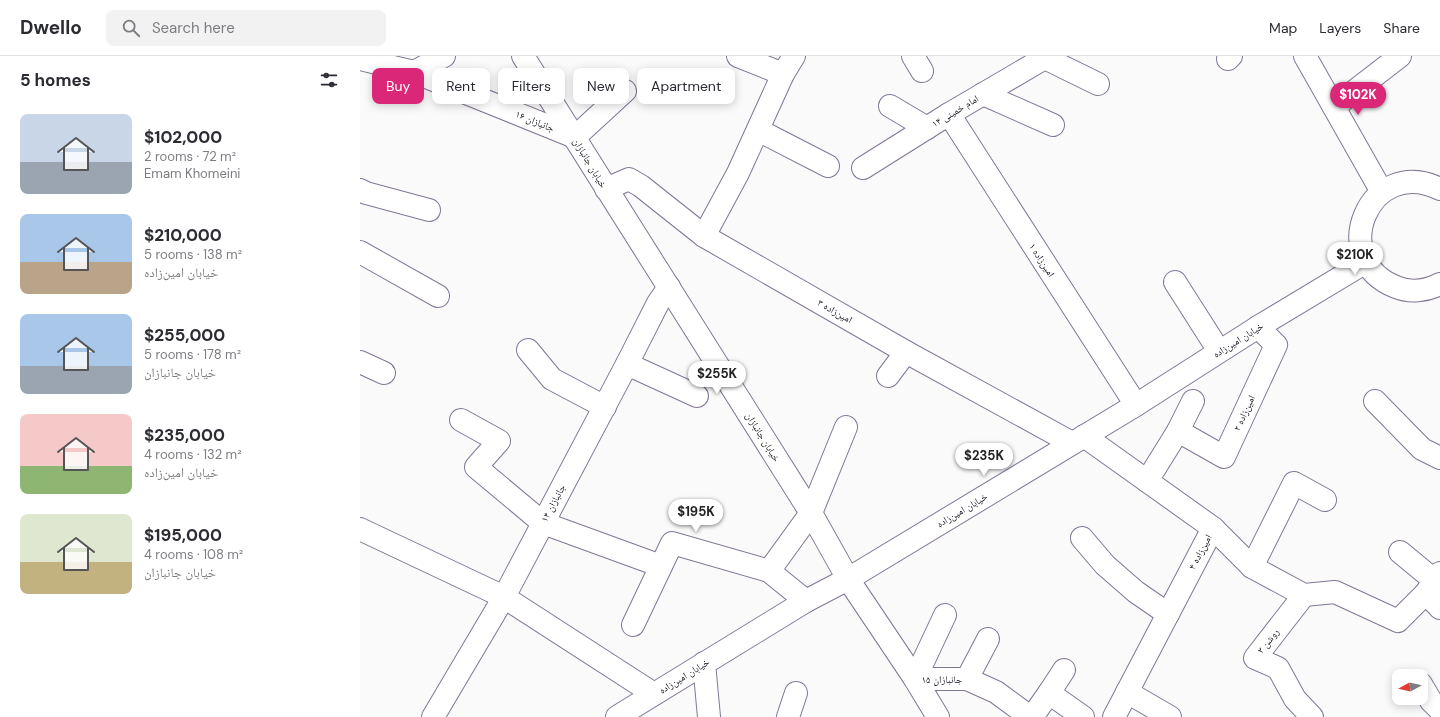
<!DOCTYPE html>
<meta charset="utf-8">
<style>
:root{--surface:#fff;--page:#f2f2f3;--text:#2b2b33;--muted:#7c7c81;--line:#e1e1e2;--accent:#db2777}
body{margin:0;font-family:"DM Sans","Noto Naskh Arabic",sans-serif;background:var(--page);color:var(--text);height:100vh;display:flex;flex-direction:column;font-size:15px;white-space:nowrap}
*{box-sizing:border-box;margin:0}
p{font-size:13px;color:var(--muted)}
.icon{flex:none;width:22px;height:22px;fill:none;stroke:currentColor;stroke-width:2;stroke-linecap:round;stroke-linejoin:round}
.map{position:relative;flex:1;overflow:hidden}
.panel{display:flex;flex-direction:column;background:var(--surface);width:360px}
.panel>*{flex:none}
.hud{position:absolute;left:12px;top:12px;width:380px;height:36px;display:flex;gap:8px}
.needle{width:26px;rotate:262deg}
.tools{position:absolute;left:1032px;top:613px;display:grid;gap:8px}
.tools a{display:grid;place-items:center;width:36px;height:36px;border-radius:8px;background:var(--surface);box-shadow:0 2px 10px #0003;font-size:20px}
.price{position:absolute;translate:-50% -34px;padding:0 9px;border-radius:14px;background:#fff;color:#222;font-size:13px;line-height:26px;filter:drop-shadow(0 1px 2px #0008)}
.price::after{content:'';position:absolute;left:50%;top:24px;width:12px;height:9px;margin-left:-6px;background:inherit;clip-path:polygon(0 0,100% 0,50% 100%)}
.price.on{background:var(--accent);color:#fff}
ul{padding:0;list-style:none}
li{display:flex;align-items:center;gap:12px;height:100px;padding:0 20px}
li span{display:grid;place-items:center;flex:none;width:112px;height:80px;border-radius:8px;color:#555}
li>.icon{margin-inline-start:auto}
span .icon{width:48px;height:48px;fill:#fffc;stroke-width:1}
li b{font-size:17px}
h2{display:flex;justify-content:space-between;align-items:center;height:48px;padding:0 20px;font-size:17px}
.chip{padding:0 14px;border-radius:8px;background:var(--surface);box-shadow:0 2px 10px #0003;font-size:14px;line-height:36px}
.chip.on{background:var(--accent);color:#fff}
header{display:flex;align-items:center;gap:24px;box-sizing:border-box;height:56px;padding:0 20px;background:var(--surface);border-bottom:1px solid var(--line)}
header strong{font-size:19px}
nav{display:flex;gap:22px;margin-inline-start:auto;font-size:14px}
.search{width:280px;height:36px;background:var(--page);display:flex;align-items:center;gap:10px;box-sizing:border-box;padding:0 14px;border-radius:8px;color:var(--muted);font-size:15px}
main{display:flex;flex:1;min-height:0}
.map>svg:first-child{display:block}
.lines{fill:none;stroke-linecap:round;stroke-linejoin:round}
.minor-casing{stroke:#827695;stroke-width:24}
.major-casing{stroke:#827695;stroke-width:24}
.minor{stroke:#fff;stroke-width:22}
.major{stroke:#fff;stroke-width:22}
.labels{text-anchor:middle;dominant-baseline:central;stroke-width:4;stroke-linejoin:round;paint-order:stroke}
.street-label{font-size:10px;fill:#1d1825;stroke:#fff}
</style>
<header>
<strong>Dwello</strong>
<div class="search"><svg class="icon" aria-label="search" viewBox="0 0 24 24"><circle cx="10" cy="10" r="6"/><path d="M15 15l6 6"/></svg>Search here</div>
<nav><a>Map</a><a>Layers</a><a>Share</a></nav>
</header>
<main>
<section class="panel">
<h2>5 homes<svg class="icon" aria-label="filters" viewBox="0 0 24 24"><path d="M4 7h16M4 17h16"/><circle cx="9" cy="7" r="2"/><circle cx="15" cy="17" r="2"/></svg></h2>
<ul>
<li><span style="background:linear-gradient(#c9d6e8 60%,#9aa5b1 0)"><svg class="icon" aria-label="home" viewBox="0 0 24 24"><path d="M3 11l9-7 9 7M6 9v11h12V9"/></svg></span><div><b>$102,000</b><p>2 rooms · 72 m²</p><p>Emam Khomeini</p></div></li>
<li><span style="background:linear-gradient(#a9c7e8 60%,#b9a48a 0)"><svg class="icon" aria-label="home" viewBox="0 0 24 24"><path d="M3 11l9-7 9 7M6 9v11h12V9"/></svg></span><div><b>$210,000</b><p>5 rooms · 138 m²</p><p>خیابان امین‌زاده</p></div></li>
<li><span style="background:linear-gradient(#a9c7e8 65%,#9aa5b1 0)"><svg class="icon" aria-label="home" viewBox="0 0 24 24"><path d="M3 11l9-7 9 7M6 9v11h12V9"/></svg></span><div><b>$255,000</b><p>5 rooms · 178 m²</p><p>خیابان جانبازان</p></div></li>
<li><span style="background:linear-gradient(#f6c9c9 65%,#8fb573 0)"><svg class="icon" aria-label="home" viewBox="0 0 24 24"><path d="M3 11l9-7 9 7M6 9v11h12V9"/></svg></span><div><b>$235,000</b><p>4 rooms · 132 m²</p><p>خیابان امین‌زاده</p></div></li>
<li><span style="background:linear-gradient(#dfe7d0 60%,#c2b280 0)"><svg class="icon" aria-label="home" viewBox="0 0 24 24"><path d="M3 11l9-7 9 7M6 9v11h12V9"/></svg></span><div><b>$195,000</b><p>4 rooms · 108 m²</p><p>خیابان جانبازان</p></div></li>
</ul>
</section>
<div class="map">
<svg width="1080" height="661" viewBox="0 0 1080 661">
<rect width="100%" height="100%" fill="#fafafa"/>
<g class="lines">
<g class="minor-casing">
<g id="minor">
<polyline points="163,0 451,457 488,523 555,623 578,661"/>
<polyline points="378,0 423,18"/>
<polyline points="553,0 562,15"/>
<polyline points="685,2 738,28"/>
<polyline points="0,3 54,16 215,81 265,35"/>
<polyline points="868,3 871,0"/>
<polyline points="54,16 84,0"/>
<polyline points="623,38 693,69"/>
<polyline points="530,50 567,72"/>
<polyline points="974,51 1040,0"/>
<polyline points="589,58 776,349"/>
<polyline points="398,74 468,110"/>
<polyline points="503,112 589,58 688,0"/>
<polyline points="246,133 269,123 281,130 344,180 546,296 712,387"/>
<polyline points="0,134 6,137 69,154"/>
<polyline points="344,180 378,117 423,18 434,0"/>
<polyline points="0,196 78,240"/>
<polyline points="815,226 859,295"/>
<polyline points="168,294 192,323 245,351"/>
<polyline points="0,306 24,317"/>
<polyline points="267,308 337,340"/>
<polyline points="528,320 546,296"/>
<polyline points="1015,345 1062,393 1080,402"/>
<polyline points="101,364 139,385 116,411 183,467 301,510"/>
<polyline points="818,375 864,401 916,289 898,271"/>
<polyline points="724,380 853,472 754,661"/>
<polyline points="787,425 818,375 833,345"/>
<polyline points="853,472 892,511 944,539 975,536 1038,565 1066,537 1080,517"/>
<polyline points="0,473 144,541 294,638"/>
<polyline points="722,482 745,509 776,536 808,558"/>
<polyline points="1040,496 1075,525"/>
<polyline points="892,511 934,427 965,444"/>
<polyline points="409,515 451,457 486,371"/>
<polyline points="1066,537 1080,552"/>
<polyline points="944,539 895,602 918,612 935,643 952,661"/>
<polyline points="585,559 555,623 607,623 636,636 670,661"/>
<polyline points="273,569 312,487 409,515 446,545"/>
<polyline points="344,607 349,661"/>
<polyline points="607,623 628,583"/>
<polyline points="1061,628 1071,645 1080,654"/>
<polyline points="767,636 810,661"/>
<polyline points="689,637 704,614"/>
<polyline points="73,661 144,541 267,308 298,247 309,231"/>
<polyline points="257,661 446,545 488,523 776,349 898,271 1006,206"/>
<polyline points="428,661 436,637"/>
<polyline points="672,661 689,637 723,661"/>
</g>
</g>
<g class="major-casing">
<g id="major">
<polyline points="945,0 1022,136"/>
<path d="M1080,133C1009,98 966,204 1036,231C1050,237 1066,235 1080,228"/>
</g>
</g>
<use href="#minor" class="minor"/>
<use href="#major" class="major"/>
</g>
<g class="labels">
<g class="street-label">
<text transform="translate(595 55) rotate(-31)">امام خمینی ۱۴</text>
<text transform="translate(175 65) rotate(22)">جانبازان ۱۶</text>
<text transform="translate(230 107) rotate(59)">خیابان جانبازان</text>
<text transform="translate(682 204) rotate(57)">امین‌زاده ۱</text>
<text transform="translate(475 255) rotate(30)">امین‌زاده ۳</text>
<text transform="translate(878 284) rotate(-32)">خیابان امین‌زاده</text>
<text transform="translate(884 357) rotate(-65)">امین‌زاده ۲</text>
<text transform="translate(403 381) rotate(58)">خیابان جانبازان</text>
<text transform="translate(193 447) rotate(-62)">جانبازان ۱۴</text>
<text transform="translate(602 454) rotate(-31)">خیابان امین‌زاده</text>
<text transform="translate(840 496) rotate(-62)">امین‌زاده ۴</text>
<text transform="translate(908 585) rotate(-52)">روشن ۳</text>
<text transform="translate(324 620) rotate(-32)">خیابان امین‌زاده</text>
<text x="582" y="623">جانبازان ۱۵</text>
</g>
</g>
</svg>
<div class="tools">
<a><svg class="needle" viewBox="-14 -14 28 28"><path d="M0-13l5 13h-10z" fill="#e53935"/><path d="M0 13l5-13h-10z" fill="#7c7c81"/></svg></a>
</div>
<b class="price on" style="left:998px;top:60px">$102K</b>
<b class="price" style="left:995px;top:220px">$210K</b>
<b class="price" style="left:357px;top:339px">$255K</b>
<b class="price" style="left:624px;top:421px">$235K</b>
<b class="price" style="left:336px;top:477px">$195K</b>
<div class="hud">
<a class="chip on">Buy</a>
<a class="chip">Rent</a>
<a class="chip">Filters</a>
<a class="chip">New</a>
<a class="chip">Apartment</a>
</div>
</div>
</main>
